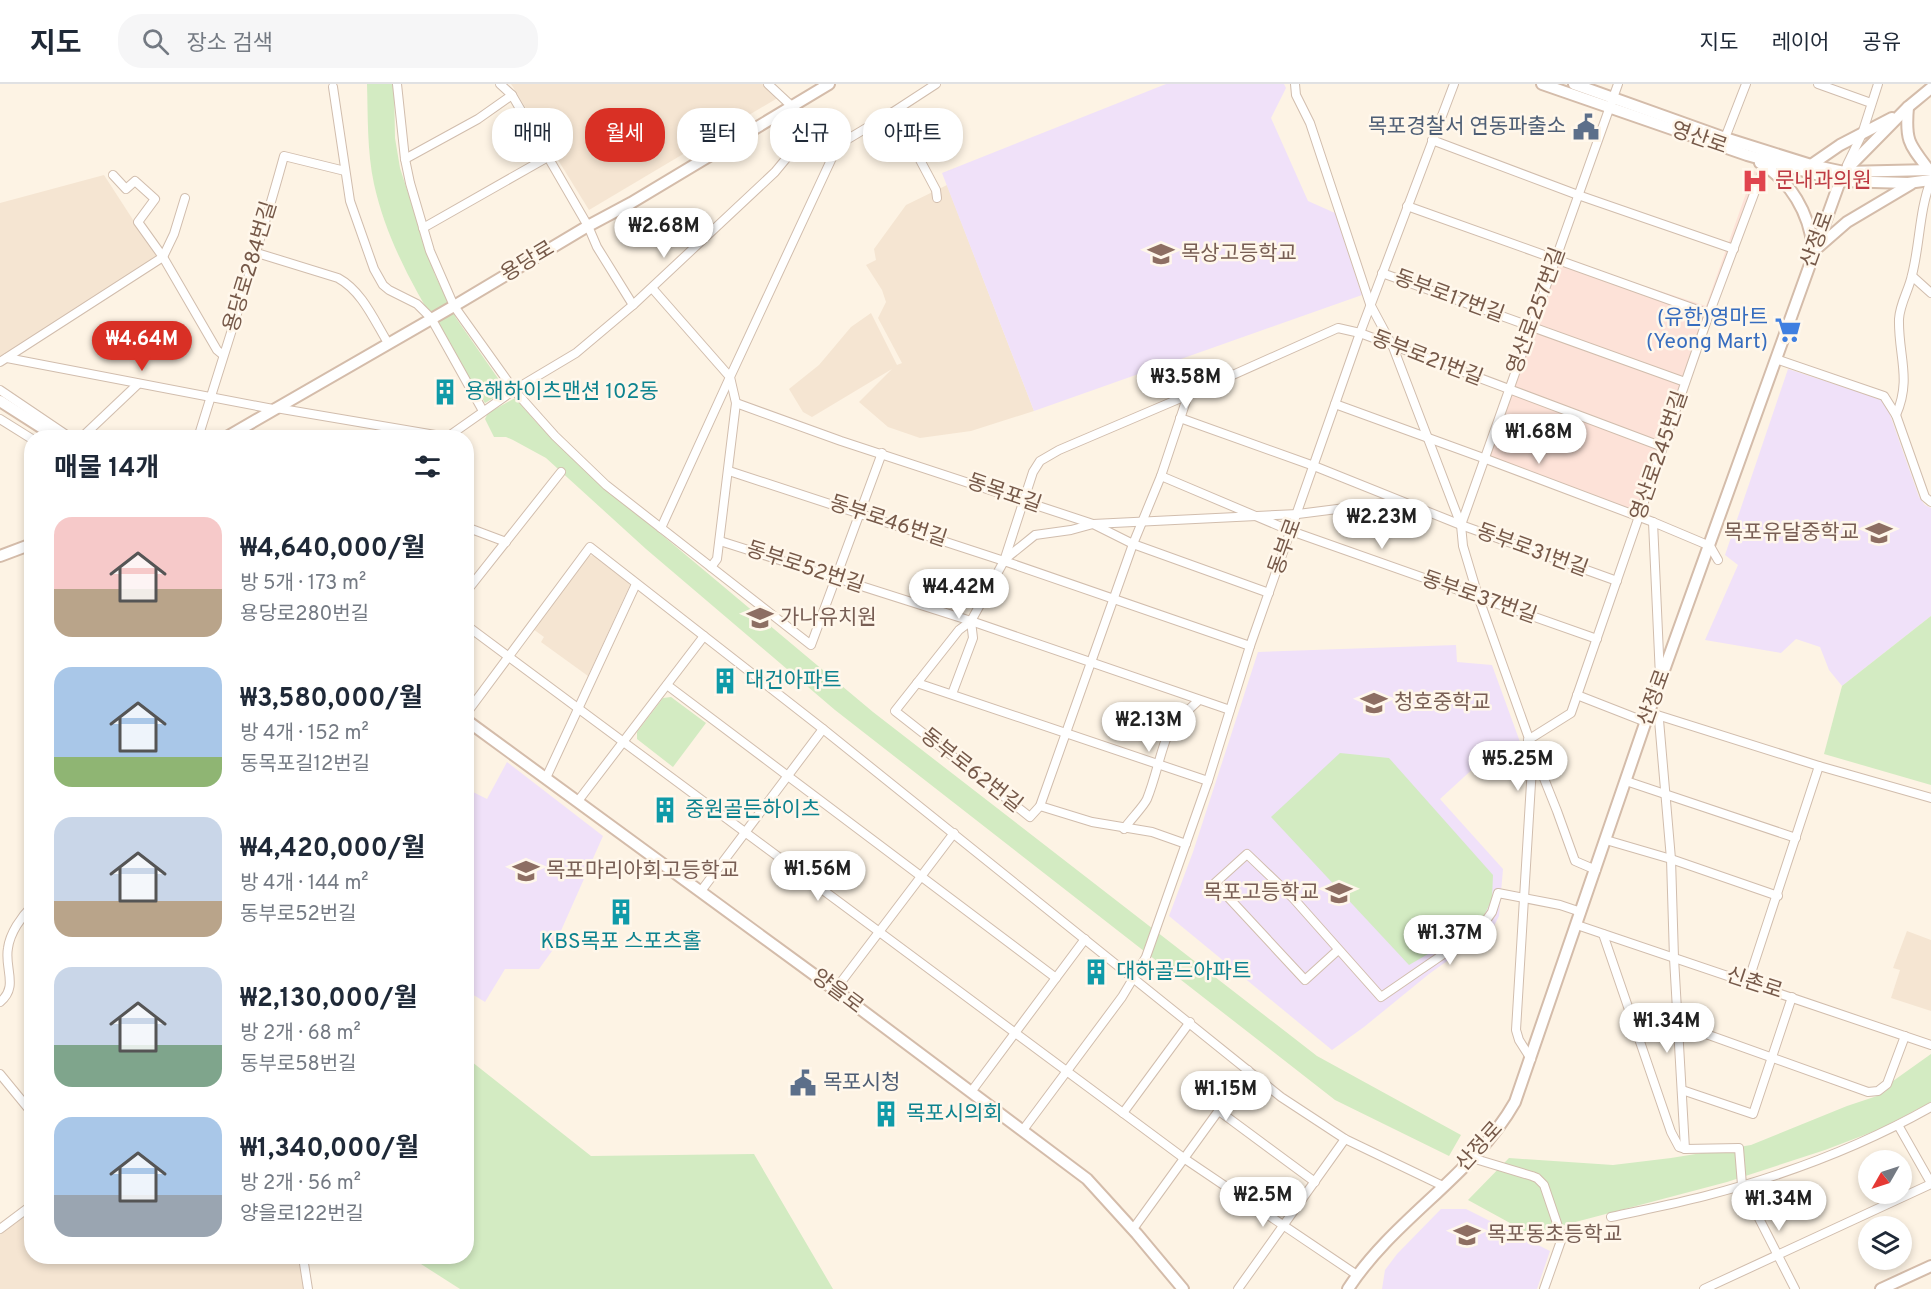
<!DOCTYPE html>
<html lang="ko">
<meta charset="utf-8">
<style>
:root{--surface:#fff;--page:#f6f6f7;--text:#1f2937;--muted:#747a83;--line:#e0e1e3;--accent:#d93025}
body{margin:0;font-family:Overpass,"Noto Sans KR",sans-serif;background:var(--page);color:var(--text);height:100vh;display:flex;flex-direction:column;font-size:22px;white-space:nowrap}
*{box-sizing:border-box;margin:0}
p{font-size:20px;color:var(--muted)}
.icon{flex:none;width:33px;height:33px;fill:none;stroke:currentColor;stroke-width:2;stroke-linecap:round;stroke-linejoin:round}
.map{position:relative;flex:1;overflow:hidden}
.panel{position:absolute;left:24px;top:346px;width:450px;height:834px;display:flex;flex-direction:column;background:var(--surface);border-radius:24px;box-shadow:0 3px 9px #0003}
.panel>*{flex:none}
.guide{position:absolute;left:492px;top:24px;width:570px;height:54px;display:flex;gap:12px}
.needle{width:39px;rotate:231deg}
.buttons{position:absolute;left:1858px;top:1066px;display:grid;gap:12px}
.buttons a{display:grid;place-items:center;width:54px;height:54px;border-radius:50%;background:var(--surface);box-shadow:0 3px 9px #0003;font-size:30px}
.price{position:absolute;translate:-50% -51px;padding:0 14px;border-radius:21px;background:#fff;color:#222;font-size:20px;line-height:39px;filter:drop-shadow(0 2px 3px #0008)}
.price::after{content:'';position:absolute;left:50%;top:36px;width:18px;height:14px;margin-left:-9px;background:inherit;clip-path:polygon(0 0,100% 0,50% 100%)}
.price.on{background:var(--accent);color:#fff}
ul{padding:0;list-style:none}
li{display:flex;align-items:center;gap:18px;height:150px;padding:0 30px}
li span{display:grid;place-items:center;flex:none;width:168px;height:120px;border-radius:18px;color:#555}
li>.icon{margin-inline-start:auto}
span .icon{width:72px;height:72px;fill:#fffc;stroke-width:1}
li b{font-size:26px}
h2{display:flex;justify-content:space-between;align-items:center;height:72px;padding:0 30px;font-size:26px}
.chip{padding:0 21px;border-radius:24px;background:var(--surface);box-shadow:0 3px 9px #0003;font-size:21px;line-height:54px}
.chip.on{background:var(--accent);color:#fff}
header{display:flex;align-items:center;gap:36px;box-sizing:border-box;height:84px;padding:0 30px;background:var(--surface);border-bottom:2px solid var(--line)}
header strong{font-size:28px}
nav{display:flex;gap:33px;margin-inline-start:auto;font-size:21px}
.search{width:420px;height:54px;background:var(--page);display:flex;align-items:center;gap:15px;box-sizing:border-box;padding:0 21px;border-radius:24px;color:var(--muted);font-size:22px}
.map>svg:first-child{display:block}
.residential{fill:#f5e5d2}
.commercial{fill:#fde2d8}
.education{fill:#f0e1f9}
.green{fill:#d3ebc2}
.lines{fill:none;stroke-linecap:round;stroke-linejoin:round}
.street-casing{stroke:#d1bdad;stroke-width:10}
.secondary-casing{stroke:#d4bcaa;stroke-width:14}
.street{stroke:#fff;stroke-width:8}
.secondary{stroke:#fff;stroke-width:10}
.labels{text-anchor:middle;dominant-baseline:central;stroke-width:5;stroke-linejoin:round;paint-order:stroke}
.service-label{font-size:21px;fill:#4e5e75;stroke:#fff7eb;text-anchor:end}
.street-label{font-size:21px;fill:#765949;stroke:#fff7eb}
.health-label{font-size:21px;fill:#be3a42;stroke:#fff7eb;text-anchor:start}
.education-label{font-size:21px;fill:#785e54;stroke:#fff7eb;text-anchor:start}
.shop-label{font-size:21px;fill:#366cbe;stroke:#fff7eb;text-anchor:end}
.culture-label{font-size:21px;fill:#0d838f;stroke:#fff7eb;text-anchor:start}
</style>
<header>
<strong>지도</strong>
<div class="search"><svg class="icon" aria-label="search" viewBox="0 0 24 24"><circle cx="10" cy="10" r="6"/><path d="M15 15l6 6"/></svg>장소 검색</div>
<nav><a>지도</a><a>레이어</a><a>공유</a></nav>
</header>
<div class="map">
<svg width="1931" height="1205" viewBox="0 0 1931 1205">
<rect width="100%" height="100%" fill="#fdf3e4"/>
<g class="residential">
<polygon points="511,0 768,0 781,12 589,126"/>
<polygon points="104,91 159,176 0,278 0,119"/>
<polygon points="947,101 1034,327 971,347 920,354 888,343 859,318 892,285 812,333 803,328 789,305 819,281 851,243 871,229 897,281 902,279 878,234 886,218 882,206 866,181 876,176 874,165 906,121"/>
<polygon points="594,471 626,496 630,501 588,592 541,558 544,553 533,545 588,472"/>
<polygon points="1907,847 1931,856 1931,927 1891,914 1900,886 1893,884"/>
<polygon points="31,1125 32,1173 303,1173 308,1205 0,1205 0,1149"/>
</g>
<polygon class="commercial" points="1754,87 1762,90 1638,433 1486,375 1556,173 1706,222"/>
<g class="education">
<polygon points="1166,0 1284,0 1286,4 1271,34 1308,117 1335,129 1362,211 1034,327 942,89"/>
<polygon points="1788,285 1884,316 1888,325 1919,413 1925,421 1931,424 1931,532 1842,602 1829,586 1820,563 1796,555 1781,569 1705,556 1738,481 1725,471"/>
<polygon points="1456,561 1457,578 1492,581 1520,658 1501,659 1440,715 1503,785 1499,832 1493,844 1429,890 1364,943 1332,966 1169,832 1193,768 1258,568"/>
<polygon points="507,678 603,752 552,867 539,885 505,885 485,918 467,907 467,705 487,715"/>
<polygon points="1441,1125 1466,1125 1550,1167 1537,1205 1382,1205 1385,1186 1397,1170"/>
</g>
<g class="green">
<path d="M367,0H394L395,54L400,84L435,191L456,234L504,303L502,309L485,319C443,250 392,181 374,100C367,67 368,33 367,0Z"/>
<polygon points="515,314 536,338 600,399 873,628 1317,972 1461,1051 1449,1072 1335,1016 835,626 646,465 546,374 513,356 506,353 494,353 485,335 488,329"/>
<polygon points="1931,532 1931,701 1824,670 1842,602"/>
<polygon points="671,613 706,639 673,683 637,655 637,648 663,614"/>
<polygon points="1340,669 1389,674 1493,791 1492,815 1480,840 1409,881 1271,733"/>
<polygon points="1931,970 1931,1018 1880,1045 1825,1066 1727,1098 1530,1150 1468,1116 1509,1074 1613,1081 1671,1074 1751,1061 1847,1022 1880,1011 1886,1007 1893,997"/>
<polygon points="467,974 591,1072 754,1070 833,1205 460,1205 410,1173 466,1173"/>
</g>
<g class="lines">
<g class="street-casing">
<g id="street">
<polyline points="397,0 405,75 410,99 430,167 454,222 514,306 555,352 606,401 811,561 882,369"/>
<polyline points="500,0 512,11 588,142 597,163 633,221"/>
<polyline points="768,0 813,42 838,61"/>
<polyline points="1295,0 1296,11 1310,39 1370,220 1393,263 1461,441 1463,462 1478,512 1537,677 1532,687 1531,699 1516,946 1519,956 1531,975"/>
<polyline points="1818,0 1871,19"/>
<polyline points="333,3 350,117 374,185 383,201 389,206 417,220 431,234 483,327"/>
<polyline points="893,28 902,42 936,106 937,114"/>
<polyline points="1725,54 1746,0"/>
<polyline points="1432,56 1578,111 1734,165"/>
<polyline points="838,61 893,28 936,0"/>
<polyline points="405,75 478,35 512,11"/>
<polyline points="1847,81 1862,50 1878,0"/>
<polyline points="113,91 126,105 135,97 155,115 138,138 163,173 217,266 223,271"/>
<polyline points="1407,122 1709,230"/>
<polyline points="423,144 548,73"/>
<path d="M257,169L338,194C362,207 374,236 388,259"/>
<polyline points="1382,189 1685,298"/>
<polyline points="1912,192 1931,209"/>
<polyline points="652,204 730,293 661,444"/>
<polyline points="7,274 273,325"/>
<polyline points="1776,275 1884,312 1896,331 1925,413 1931,418"/>
<polyline points="0,278 163,173 174,150 185,114"/>
<polyline points="0,306 71,354"/>
<polyline points="736,319 841,357 1093,440 1133,460 1269,509"/>
<polyline points="1335,320 1486,375 1653,438 1710,462 1718,476"/>
<polyline points="276,324 447,353"/>
<path d="M1896,331C1912,295 1898,271 1899,235C1900,219 1909,206 1912,191C1920,160 1919,127 1931,96"/>
<polyline points="1180,334 1314,382 1461,441 1617,497"/>
<polyline points="0,335 32,355"/>
<polyline points="81,354 138,300"/>
<path d="M198,354C227,260 258,167 284,72L345,87"/>
<polyline points="446,354 514,306 576,269 633,221 775,88 813,42"/>
<polyline points="729,387 1004,477 1250,562"/>
<polyline points="1161,392 1291,447 1597,555"/>
<polyline points="1653,438 1660,593"/>
<polyline points="1461,441 1618,0"/>
<polyline points="466,443 506,458"/>
<polyline points="720,457 971,537 1230,626"/>
<polyline points="1004,476 1035,451 1071,446 1093,440 1298,430 1400,417"/>
<polyline points="711,483 717,475 736,319 730,293 838,61"/>
<polyline points="466,508 561,388"/>
<polyline points="971,537 959,546 895,627 1030,733 1040,722 1133,460 1161,392 1188,311"/>
<polyline points="466,541 1185,1075 1357,1191"/>
<polyline points="917,599 1208,697"/>
<polyline points="667,601 1056,894"/>
<polyline points="952,610 973,554 971,537 1004,477 1033,388 1040,377 1059,366 1188,311 1338,244 1360,249 1663,363"/>
<polyline points="1577,611 1646,638"/>
<polyline points="1649,628 1659,636 1671,775 1674,874 1685,1065"/>
<polyline points="466,630 590,463 823,645 1281,1013 1345,1055 1443,1102"/>
<polyline points="1654,630 1819,682 1931,714"/>
<polyline points="1528,656 1571,629 1709,230 1766,78"/>
<polyline points="1537,677 1557,727 1575,777 1596,786"/>
<polyline points="546,694 636,500"/>
<polyline points="1626,697 1796,754"/>
<polyline points="578,717 704,552"/>
<polyline points="1040,722 1092,738 1152,748 1186,760"/>
<path d="M1124,745C1130,736 1144,722 1147,715C1158,688 1161,659 1176,634L1182,632L1199,616"/>
<polyline points="1606,756 1671,775 1778,812"/>
<polyline points="701,807 823,645"/>
<polyline points="1577,841 1931,961"/>
<polyline points="1603,850 1671,1048 1679,1063 1685,1065 1739,1064 1742,1101 1795,1205"/>
<polyline points="1338,866 1305,896 1215,799 1247,770 1293,814 1381,913 1480,845 1492,828 1498,809 1560,821 1581,828"/>
<polyline points="1748,898 1819,682"/>
<polyline points="835,906 954,749"/>
<path d="M0,918C19,903 4,884 8,864C10,849 21,833 32,822"/>
<polyline points="1678,940 1868,1008 1878,1007 1887,1000 1905,952"/>
<polyline points="0,990 32,1029"/>
<polyline points="1682,1006 1753,1030 1792,913"/>
<polyline points="971,1008 1085,855"/>
<polyline points="1219,1027 1315,1098"/>
<polyline points="1123,1029 1190,938"/>
<polyline points="1898,1041 1931,1099"/>
<polyline points="1023,1046 1122,913 1146,873 1208,697 1250,562 1360,249 1454,0"/>
<polyline points="1472,1074 1532,1092 1537,1094 1544,1101 1562,1154 1544,1205"/>
<path d="M1611,1133C1643,1126 1674,1120 1705,1112C1782,1092 1862,1062 1931,1023"/>
<polyline points="0,1145 32,1121"/>
<polyline points="1133,1145 1248,986"/>
<polyline points="303,1173 308,1205"/>
<polyline points="1238,1205 1345,1055"/>
<polyline points="1704,1205 1931,1100"/>
</g>
</g>
<g class="secondary-casing">
<g id="secondary">
<polyline points="1542,0 1747,71 1840,97 1908,99 1931,96"/>
<polyline points="1574,0 1725,54 1811,81 1844,88 1931,86"/>
<path d="M1908,23C1905,57 1909,60 1929,86"/>
<path d="M1760,79C1791,97 1809,129 1813,164"/>
<polyline points="1811,81 1840,61 1892,34"/>
<polyline points="1816,165 1847,138 1911,100"/>
<polyline points="0,317 58,354"/>
<polyline points="225,354 454,222 588,142 631,119 829,0"/>
<polyline points="0,472 32,460"/>
<polyline points="466,636 835,906 1087,1095 1137,1150 1183,1205"/>
<path d="M1348,1205C1394,1134 1473,1092 1515,1018L1649,628L1840,97L1844,88L1908,23L1931,4"/>
<polyline points="1881,1205 1931,1182"/>
</g>
</g>
<use href="#street" class="street"/>
<use href="#secondary" class="secondary"/>
</g>
<defs>
<g id="civic-bare" transform="scale(2.07)"><path d="M-.6-6.5H3V-4.5H.6V-3L4-1V1h2V6H-6V1h2V-1L-.6-3ZM-1.2 2.5V6h2.4V2.5Z" fill="#5c6f8a" stroke="#fff7eb" stroke-width="2.5" paint-order="stroke"/></g>
<g id="hospital-bare" transform="scale(2.07)"><path d="M-5-5h3v3.5h4V-5h3V5h-3V1.5h-4V5h-3Z" fill="#e0444e" stroke="#fff7eb" stroke-width="2.5" paint-order="stroke"/></g>
<g id="school-bare" transform="scale(2.07)"><path d="M0-5L7-2L0 1L-7-2ZM-4 1L0 2.5L4 1V4Q0 6-4 4Z" fill="#8d6e63" stroke="#fff7eb" stroke-width="2.5" paint-order="stroke"/></g>
<g id="supermarket-bare" transform="scale(2.07)"><path d="M-6-5.5h2.5l.6 2H6L4.5 2H-2.5L-4.4-4H-6ZM-1.5 3.2a1.3 1.3 0 1 0 .1 0ZM3 3.2a1.3 1.3 0 1 0 .1 0Z" fill="#3f7fe0" stroke="#fff7eb" stroke-width="2.5" paint-order="stroke"/></g>
<g id="building-bare" transform="scale(2.07)"><path d="M-4-6H4V6H1V3H-1V6H-4ZM-2.5-4.3h1.7v1.8h-1.7ZM.8-4.3h1.7v1.8H.8ZM-2.5-1h1.7V.8h-1.7ZM.8-1h1.7V.8H.8Z" fill="#0f9aa8" stroke="#fff7eb" stroke-width="2.5" paint-order="stroke"/></g>
</defs>
<g fill-rule="evenodd">
<use href="#civic-bare" x="1586" y="43"/>
<use href="#hospital-bare" x="1755" y="97"/>
<use href="#school-bare" x="1161" y="170"/>
<use href="#supermarket-bare" x="1788" y="246"/>
<use href="#building-bare" x="445" y="308"/>
<use href="#school-bare" x="1879" y="449"/>
<use href="#school-bare" x="760" y="534"/>
<use href="#building-bare" x="725" y="597"/>
<use href="#school-bare" x="1374" y="619"/>
<use href="#building-bare" x="665" y="726"/>
<use href="#school-bare" x="526" y="787"/>
<use href="#school-bare" x="1339" y="809"/>
<use href="#building-bare" x="621" y="828"/>
<use href="#building-bare" x="1096" y="888"/>
<use href="#civic-bare" x="803" y="999"/>
<use href="#building-bare" x="886" y="1030"/>
<use href="#school-bare" x="1467" y="1151"/>
</g>
<g class="labels">
<g class="service-label">
<text x="1566" y="43">목포경찰서 연동파출소</text>
<text x="823" y="999" text-anchor="start">목포시청</text>
</g>
<g class="street-label">
<text transform="translate(1699 55) rotate(19)">영산로</text>
<text transform="translate(1818 156) rotate(-70)">산정로</text>
<text transform="translate(528 178) rotate(-31)">용당로</text>
<text transform="translate(251 183) rotate(-73)">용당로284번길</text>
<text transform="translate(1449 213) rotate(20)">동부로17번길</text>
<text transform="translate(1537 227) rotate(-70)">영산로257번길</text>
<text transform="translate(1427 275) rotate(21)">동부로21번길</text>
<text transform="translate(1660 372) rotate(-71)">영산로245번길</text>
<text transform="translate(1004 410) rotate(19)">동목포길</text>
<text transform="translate(888 438) rotate(18)">동부로46번길</text>
<text transform="translate(1286 463) rotate(-70)">동부로</text>
<text transform="translate(1532 467) rotate(20)">동부로31번길</text>
<text transform="translate(805 484) rotate(18)">동부로52번길</text>
<text transform="translate(1479 514) rotate(19)">동부로37번길</text>
<text transform="translate(1655 614) rotate(-70)">산정로</text>
<text transform="translate(971 687) rotate(38)">동부로62번길</text>
<text transform="translate(1754 900) rotate(18)">신촌로</text>
<text transform="translate(837 908) rotate(37)">양을로</text>
<text transform="translate(1480 1063) rotate(-48)">산정로</text>
</g>
<g class="health-label">
<text x="1775" y="97">문내과의원</text>
</g>
<g class="education-label">
<text x="1181" y="170">목상고등학교</text>
<text x="1859" y="449" text-anchor="end">목포유달중학교</text>
<text x="780" y="534">가나유치원</text>
<text x="1394" y="619">청호중학교</text>
<text x="546" y="787">목포마리아회고등학교</text>
<text x="1319" y="809" text-anchor="end">목포고등학교</text>
<text x="1487" y="1151">목포동초등학교</text>
</g>
<g class="shop-label">
<text x="1768" y="234">(유한)영마트<tspan x="1768" dy="24">(Yeong Mart)</tspan></text>
</g>
<g class="culture-label">
<text x="465" y="308">용해하이츠맨션 102동</text>
<text x="745" y="597">대건아파트</text>
<text x="685" y="726">중원골든하이츠</text>
<text x="621" y="858" text-anchor="middle">KBS목포 스포츠홀</text>
<text x="1116" y="888">대하골드아파트</text>
<text x="906" y="1030">목포시의회</text>
</g>
</g>
</svg>
<div class="buttons">
<a><svg class="needle" viewBox="-14 -14 28 28"><path d="M0-13l5 13h-10z" fill="#e53935"/><path d="M0 13l5-13h-10z" fill="#747a83"/></svg></a>
<a><svg class="icon" aria-label="layers" viewBox="0 0 24 24"><path d="M12 4l9 5-9 5-9-5zM3 14l9 5 9-5"/></svg></a>
</div>
<b class="price" style="left:664px;top:175px">₩2.68M</b>
<b class="price on" style="left:142px;top:288px">₩4.64M</b>
<b class="price" style="left:1186px;top:326px">₩3.58M</b>
<b class="price" style="left:1539px;top:381px">₩1.68M</b>
<b class="price" style="left:1382px;top:466px">₩2.23M</b>
<b class="price" style="left:959px;top:536px">₩4.42M</b>
<b class="price" style="left:1149px;top:669px">₩2.13M</b>
<b class="price" style="left:1518px;top:708px">₩5.25M</b>
<b class="price" style="left:818px;top:818px">₩1.56M</b>
<b class="price" style="left:1450px;top:882px">₩1.37M</b>
<b class="price" style="left:1667px;top:970px">₩1.34M</b>
<b class="price" style="left:1226px;top:1038px">₩1.15M</b>
<b class="price" style="left:1263px;top:1144px">₩2.5M</b>
<b class="price" style="left:1779px;top:1148px">₩1.34M</b>
<div class="guide">
<a class="chip">매매</a>
<a class="chip on">월세</a>
<a class="chip">필터</a>
<a class="chip">신규</a>
<a class="chip">아파트</a>
</div>
<section class="panel">
<h2>매물 14개<svg class="icon" aria-label="filters" viewBox="0 0 24 24"><path d="M4 7h16M4 17h16"/><circle cx="9" cy="7" r="2"/><circle cx="15" cy="17" r="2"/></svg></h2>
<ul>
<li><span style="background:linear-gradient(#f6c9c9 60%,#b9a48a 0)"><svg class="icon" aria-label="home" viewBox="0 0 24 24"><path d="M3 11l9-7 9 7M6 9v11h12V9"/></svg></span><div><b>₩4,640,000/월</b><p>방 5개 · 173 m²</p><p>용당로280번길</p></div></li>
<li><span style="background:linear-gradient(#a9c7e8 75%,#8fb573 0)"><svg class="icon" aria-label="home" viewBox="0 0 24 24"><path d="M3 11l9-7 9 7M6 9v11h12V9"/></svg></span><div><b>₩3,580,000/월</b><p>방 4개 · 152 m²</p><p>동목포길12번길</p></div></li>
<li><span style="background:linear-gradient(#c9d6e8 70%,#b9a48a 0)"><svg class="icon" aria-label="home" viewBox="0 0 24 24"><path d="M3 11l9-7 9 7M6 9v11h12V9"/></svg></span><div><b>₩4,420,000/월</b><p>방 4개 · 144 m²</p><p>동부로52번길</p></div></li>
<li><span style="background:linear-gradient(#c9d6e8 65%,#7fa58c 0)"><svg class="icon" aria-label="home" viewBox="0 0 24 24"><path d="M3 11l9-7 9 7M6 9v11h12V9"/></svg></span><div><b>₩2,130,000/월</b><p>방 2개 · 68 m²</p><p>동부로58번길</p></div></li>
<li><span style="background:linear-gradient(#a9c7e8 65%,#9aa5b1 0)"><svg class="icon" aria-label="home" viewBox="0 0 24 24"><path d="M3 11l9-7 9 7M6 9v11h12V9"/></svg></span><div><b>₩1,340,000/월</b><p>방 2개 · 56 m²</p><p>양을로122번길</p></div></li>
</ul>
</section>
</div>
